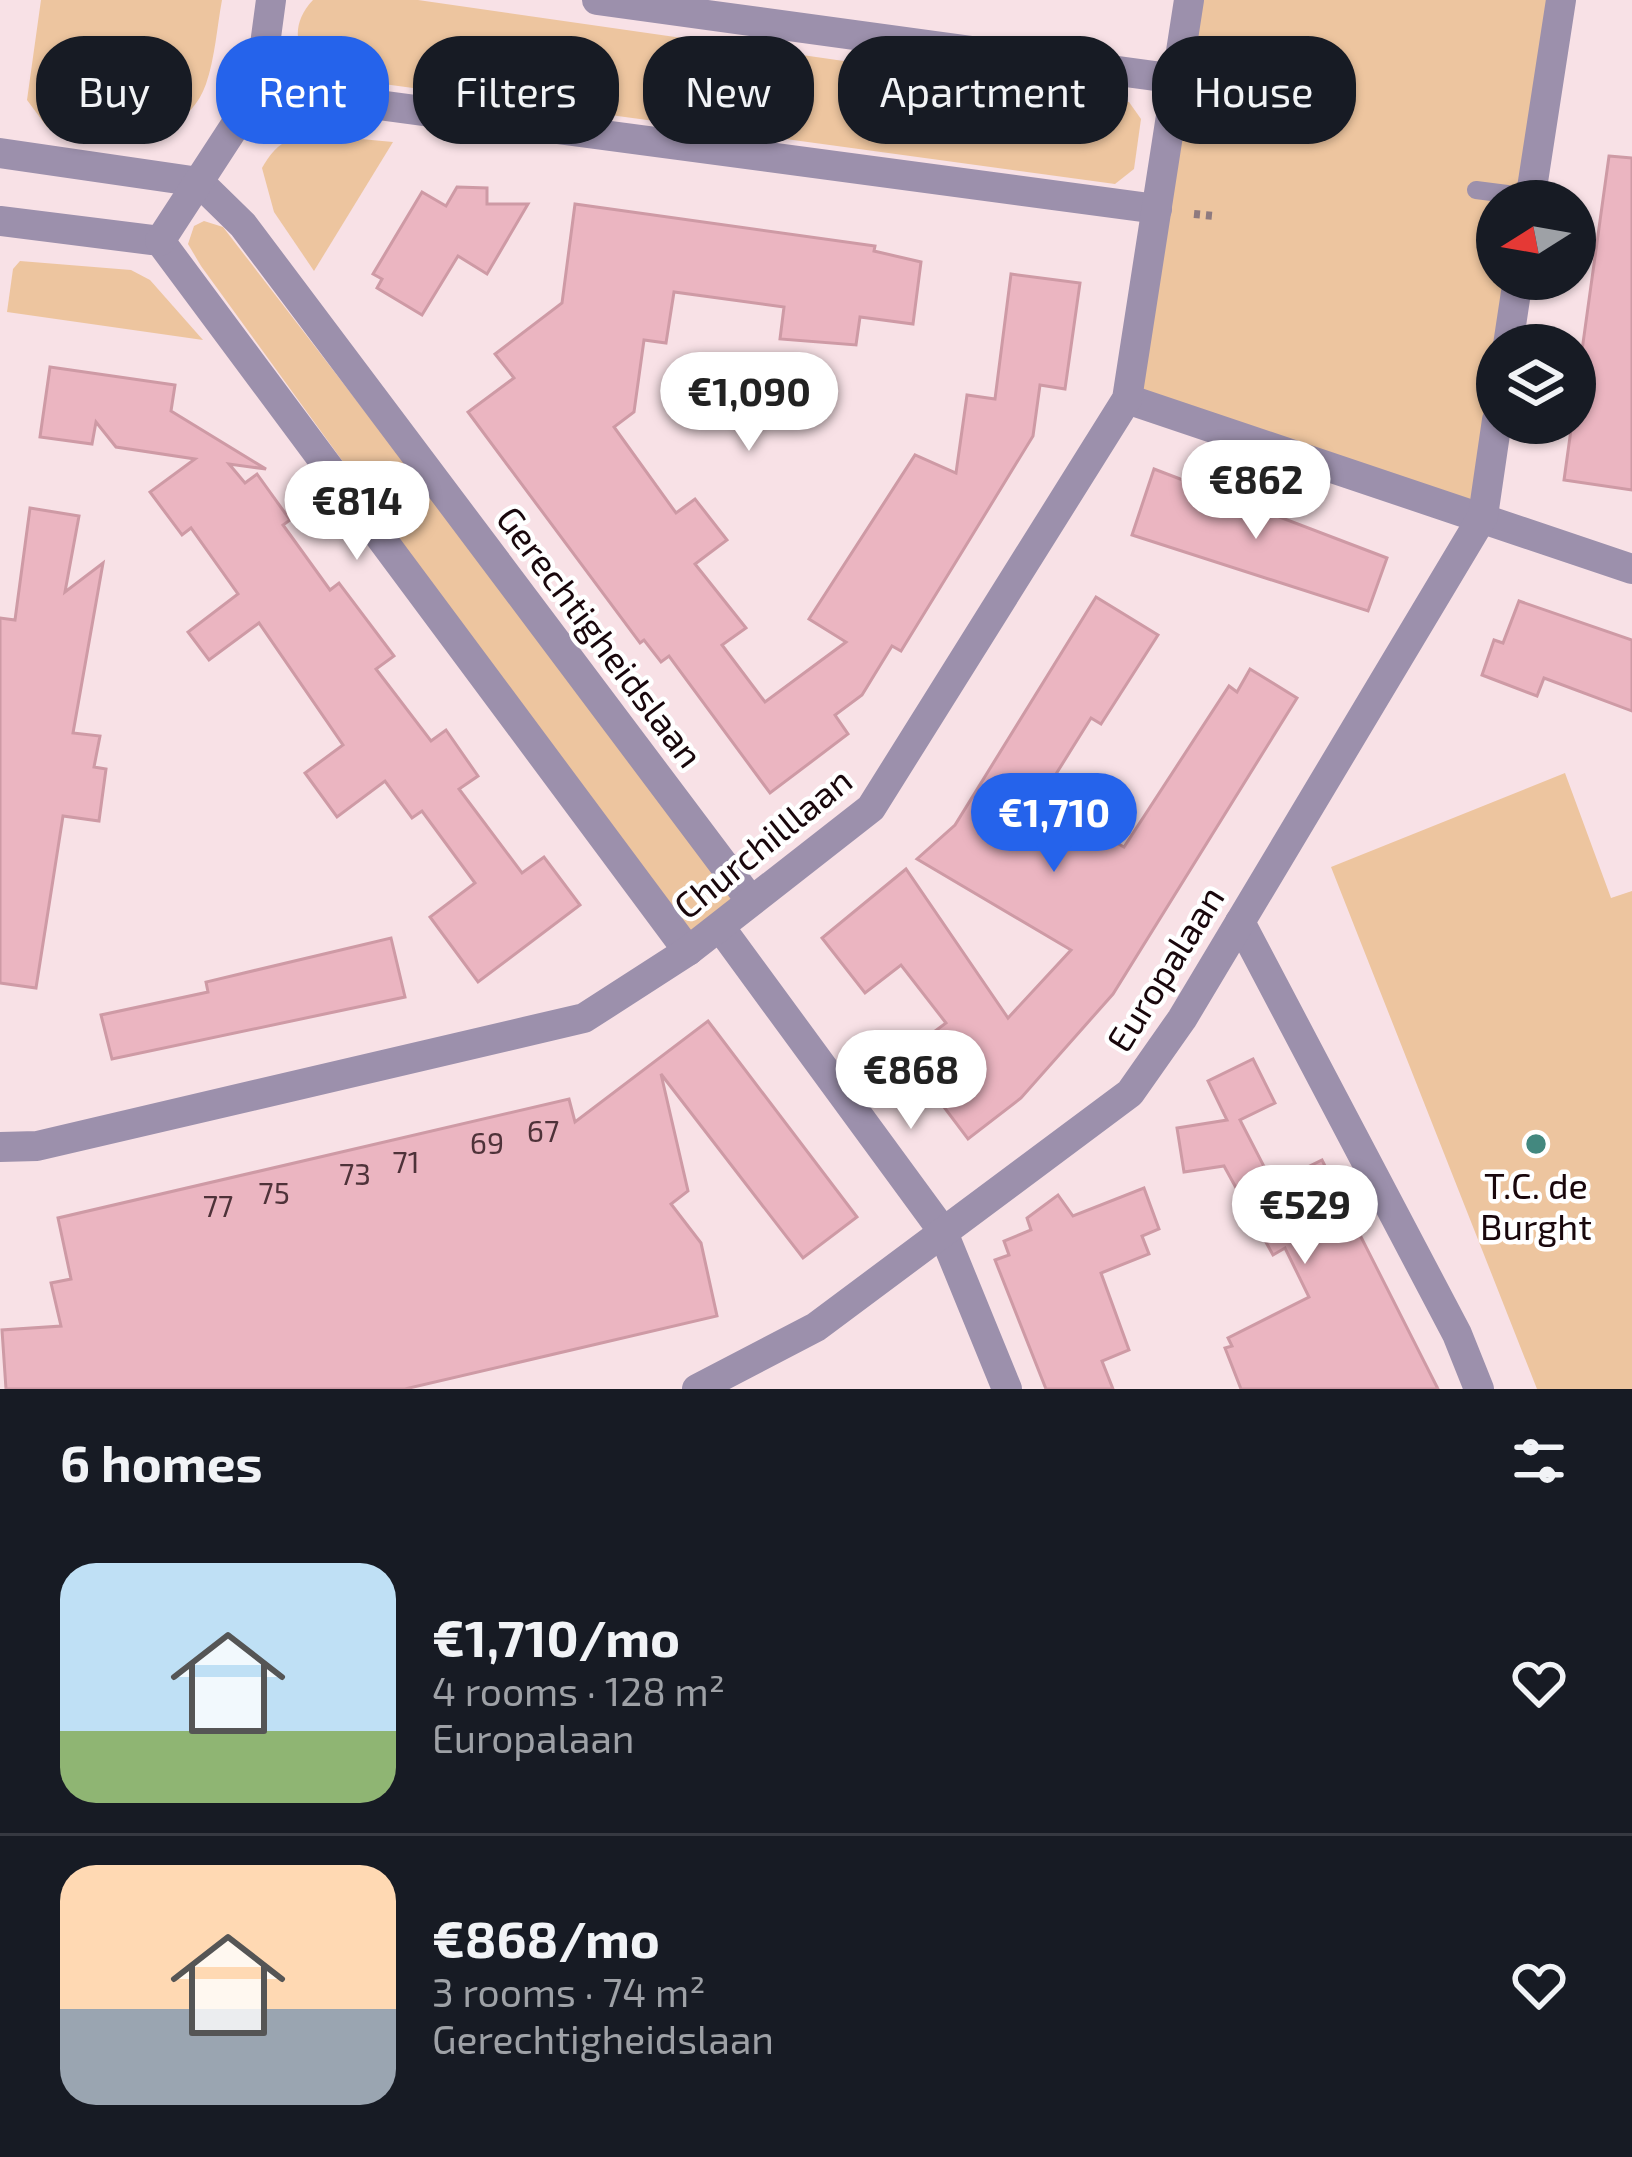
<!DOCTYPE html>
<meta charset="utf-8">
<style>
:root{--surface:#171b24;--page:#20242c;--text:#f1f3f6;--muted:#9ea1a6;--line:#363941;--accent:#2563eb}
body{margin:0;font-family:"Exo 2",sans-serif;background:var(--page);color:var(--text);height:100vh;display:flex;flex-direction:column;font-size:45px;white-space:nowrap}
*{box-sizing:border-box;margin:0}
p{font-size:39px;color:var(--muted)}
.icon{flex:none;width:66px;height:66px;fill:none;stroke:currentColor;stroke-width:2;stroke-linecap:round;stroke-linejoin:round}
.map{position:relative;height:1389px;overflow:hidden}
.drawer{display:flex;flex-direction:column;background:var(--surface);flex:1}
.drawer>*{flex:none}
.top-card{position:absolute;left:36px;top:36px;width:1560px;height:108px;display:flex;gap:24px}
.needle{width:78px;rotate:259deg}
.tools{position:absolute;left:1476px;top:180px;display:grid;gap:24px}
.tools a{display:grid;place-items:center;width:120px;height:120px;border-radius:50%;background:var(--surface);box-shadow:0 3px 9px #0004;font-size:60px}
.price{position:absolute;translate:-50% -102px;padding:0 27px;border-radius:42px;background:#fff;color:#222;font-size:39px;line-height:78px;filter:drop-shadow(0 3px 6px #0008)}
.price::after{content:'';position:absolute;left:50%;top:72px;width:36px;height:27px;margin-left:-18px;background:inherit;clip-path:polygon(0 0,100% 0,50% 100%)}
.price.active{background:var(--accent);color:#fff}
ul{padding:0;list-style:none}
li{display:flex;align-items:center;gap:36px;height:300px;padding:0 60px}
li+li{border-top:3px solid var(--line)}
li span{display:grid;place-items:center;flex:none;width:336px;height:240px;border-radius:36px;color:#555}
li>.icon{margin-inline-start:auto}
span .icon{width:144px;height:144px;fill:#fffc;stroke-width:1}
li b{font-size:51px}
h2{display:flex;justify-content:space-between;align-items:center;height:144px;padding:0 60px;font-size:51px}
.chip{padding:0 42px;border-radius:48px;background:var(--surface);box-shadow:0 3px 9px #0004;font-size:42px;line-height:108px}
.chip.active{background:var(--accent);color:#fff}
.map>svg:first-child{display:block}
.green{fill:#edc59f}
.building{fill:#ebb5c1;stroke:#ce9aa5;stroke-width:3}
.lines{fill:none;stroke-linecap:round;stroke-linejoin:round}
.path{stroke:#8e7a7f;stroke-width:8;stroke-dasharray:6 6;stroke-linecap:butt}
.lane{stroke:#9c90ac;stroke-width:18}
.street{stroke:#9c90ac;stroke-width:30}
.poi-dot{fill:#43887f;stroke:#fff;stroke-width:4.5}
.labels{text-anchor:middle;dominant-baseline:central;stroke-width:9;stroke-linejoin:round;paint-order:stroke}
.number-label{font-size:30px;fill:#4e3239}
.street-label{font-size:36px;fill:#19070c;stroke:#fff}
.poi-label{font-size:36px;fill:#19070c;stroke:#fff}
</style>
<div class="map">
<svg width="1632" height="1389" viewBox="0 0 1632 1389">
<rect width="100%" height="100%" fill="#f8e1e6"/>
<g class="green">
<path d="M41,0H222C217,27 215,58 206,84C182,151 99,137 47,127L27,100Z"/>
<path d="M313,0H418L1129,102L1141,119L1134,169L1115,184L325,76C295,57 288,26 313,0Z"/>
<polygon points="1199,0 1550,0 1522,201 1497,201 1497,279 1511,279 1497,345 1479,507 1136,397"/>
<path d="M318,135L393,142L314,271L274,212L262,168C276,143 289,136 318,135Z"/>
<polygon points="204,221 223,227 741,900 687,936 201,266 188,244 194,226"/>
<polygon points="20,261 131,270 150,280 203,340 7,312 13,269"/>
<polygon points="1565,773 1611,898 1632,891 1632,1389 1537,1389 1331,867"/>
</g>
<g class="building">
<polygon points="1609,156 1632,158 1632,490 1564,480"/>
<polygon points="457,187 487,188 487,204 528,204 487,274 458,256 422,315 377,288 382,279 373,274 422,192 446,206"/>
<polygon points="575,204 875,246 874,251 921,262 913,324 860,317 856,345 780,339 784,307 674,292 666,343 644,340 634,412 614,427 676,513 695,499 727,540 695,564 746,628 722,645 765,702 846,642 809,619 915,455 956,473 967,395 995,399 1011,274 1080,283 1065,389 1040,385 1033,436 965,547 901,651 892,646 862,695 835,715 848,734 770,793 669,656 661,662 644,640 640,643 468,412 514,378 495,354 562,303"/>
<polygon points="50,367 175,385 171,411 266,469 229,464 245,483 257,474 290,520 283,525 330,590 339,583 394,656 376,669 431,741 446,730 478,776 459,789 522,873 544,857 580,905 478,982 430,917 475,883 422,811 412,818 385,781 337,817 305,773 343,745 259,623 209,660 188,632 238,594 191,528 182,535 150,492 195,459 116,447 96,422 92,444 40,437"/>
<polygon points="1154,469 1387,558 1368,611 1132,535"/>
<polygon points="30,508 79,516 65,592 103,563 73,733 100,736 94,767 106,769 99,821 63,816 36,988 0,983 0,618 15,620"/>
<polygon points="1096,597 1158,635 1101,724 1091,718 1046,790 1052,792 1045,803 1124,847 1229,686 1237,692 1250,669 1297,698 1113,994 1021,1098 968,1139 904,1054 946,1023 901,965 865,993 822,938 906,869 1008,1018 1071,950 917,859 955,825"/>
<polygon points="1519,601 1632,640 1632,711 1544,678 1537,696 1482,675 1494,640 1503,643"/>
<polygon points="391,938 405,997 112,1059 101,1015 208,992 206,982"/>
<polygon points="708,1021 857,1217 803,1258 661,1074 688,1191 671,1204 701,1243 717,1316 405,1389 6,1389 2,1330 61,1326 51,1283 71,1279 58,1218 569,1099 575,1122"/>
<polygon points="1253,1059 1275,1103 1240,1120 1273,1184 1322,1160 1438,1389 1241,1389 1225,1348 1232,1346 1228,1338 1309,1297 1285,1248 1273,1255 1224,1166 1184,1172 1177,1128 1227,1120 1208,1081"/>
<polygon points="1144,1188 1159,1229 1142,1236 1149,1254 1101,1273 1129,1350 1102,1361 1113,1389 1046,1389 995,1260 1009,1255 1004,1241 1031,1230 1027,1218 1058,1195 1073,1216"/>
</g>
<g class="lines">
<g class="path">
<polyline points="1209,84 1231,87"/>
<polyline points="1194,214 1214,216"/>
</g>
<polyline class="lane" points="1476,190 1531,197"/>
<g class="street">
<polyline points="597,0 1177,79"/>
<polyline points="259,89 1157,209"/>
<polyline points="0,153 199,182 243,225 751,901"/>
<polyline points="1530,201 1561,0"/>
<polyline points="0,221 160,241 688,951"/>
<polyline points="160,241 259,89 271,0"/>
<polyline points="1508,345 1518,279"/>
<polyline points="1127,399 1632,569"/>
<polyline points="1240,922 1457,1334 1479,1389"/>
<polyline points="720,927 942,1230 1007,1389"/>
<polyline points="0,1147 37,1146 584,1018 688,951 871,808 1127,399 1189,0"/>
<polyline points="697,1389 816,1327 1130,1093 1182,1019 1483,516 1497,420"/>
</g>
</g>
<circle class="poi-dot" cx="1536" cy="1144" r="12"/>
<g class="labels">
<g class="number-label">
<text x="543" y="1130">67</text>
<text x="487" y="1142">69</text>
<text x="406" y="1161">71</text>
<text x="355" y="1173">73</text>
<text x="274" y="1192">75</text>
<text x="218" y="1205">77</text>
</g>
<g class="street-label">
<text transform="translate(601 636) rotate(53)">Gerechtigheidslaan</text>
<text transform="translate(762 842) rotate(-39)">Churchilllaan</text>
<text transform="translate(1164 968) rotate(-58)">Europalaan</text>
</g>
<g class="poi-label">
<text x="1536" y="1184">T.C. de<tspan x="1536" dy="41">Burght</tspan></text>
</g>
</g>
</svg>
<div class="tools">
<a><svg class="needle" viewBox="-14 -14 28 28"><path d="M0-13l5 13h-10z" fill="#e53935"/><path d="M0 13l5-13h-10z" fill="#9ea1a6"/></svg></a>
<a><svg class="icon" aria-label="layers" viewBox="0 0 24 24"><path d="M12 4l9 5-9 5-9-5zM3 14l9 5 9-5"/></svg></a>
</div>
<b class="price" style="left:749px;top:454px">€1,090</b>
<b class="price" style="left:1256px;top:542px">€862</b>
<b class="price" style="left:357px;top:563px">€814</b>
<b class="price active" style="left:1054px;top:875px">€1,710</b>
<b class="price" style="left:911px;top:1132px">€868</b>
<b class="price" style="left:1305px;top:1267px">€529</b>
<div class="top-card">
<a class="chip">Buy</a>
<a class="chip active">Rent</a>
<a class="chip">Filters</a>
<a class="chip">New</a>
<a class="chip">Apartment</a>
<a class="chip">House</a>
</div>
</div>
<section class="drawer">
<h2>6 homes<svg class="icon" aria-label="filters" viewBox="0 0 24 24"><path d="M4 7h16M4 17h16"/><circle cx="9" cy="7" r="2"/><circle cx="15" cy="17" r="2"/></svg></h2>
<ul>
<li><span style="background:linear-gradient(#bfe0f5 70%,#8fb573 0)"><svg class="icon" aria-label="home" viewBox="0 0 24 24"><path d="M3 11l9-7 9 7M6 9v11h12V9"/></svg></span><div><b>€1,710/mo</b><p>4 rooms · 128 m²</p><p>Europalaan</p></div><svg class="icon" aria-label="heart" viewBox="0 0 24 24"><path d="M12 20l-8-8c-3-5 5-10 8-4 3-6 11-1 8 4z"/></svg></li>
<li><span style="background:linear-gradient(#ffd9b3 60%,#9aa5b1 0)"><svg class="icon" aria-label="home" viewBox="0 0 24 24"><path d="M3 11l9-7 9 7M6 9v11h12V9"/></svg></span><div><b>€868/mo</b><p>3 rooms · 74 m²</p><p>Gerechtigheidslaan</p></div><svg class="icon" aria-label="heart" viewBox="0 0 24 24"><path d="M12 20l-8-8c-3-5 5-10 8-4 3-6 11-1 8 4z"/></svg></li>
</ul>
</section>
